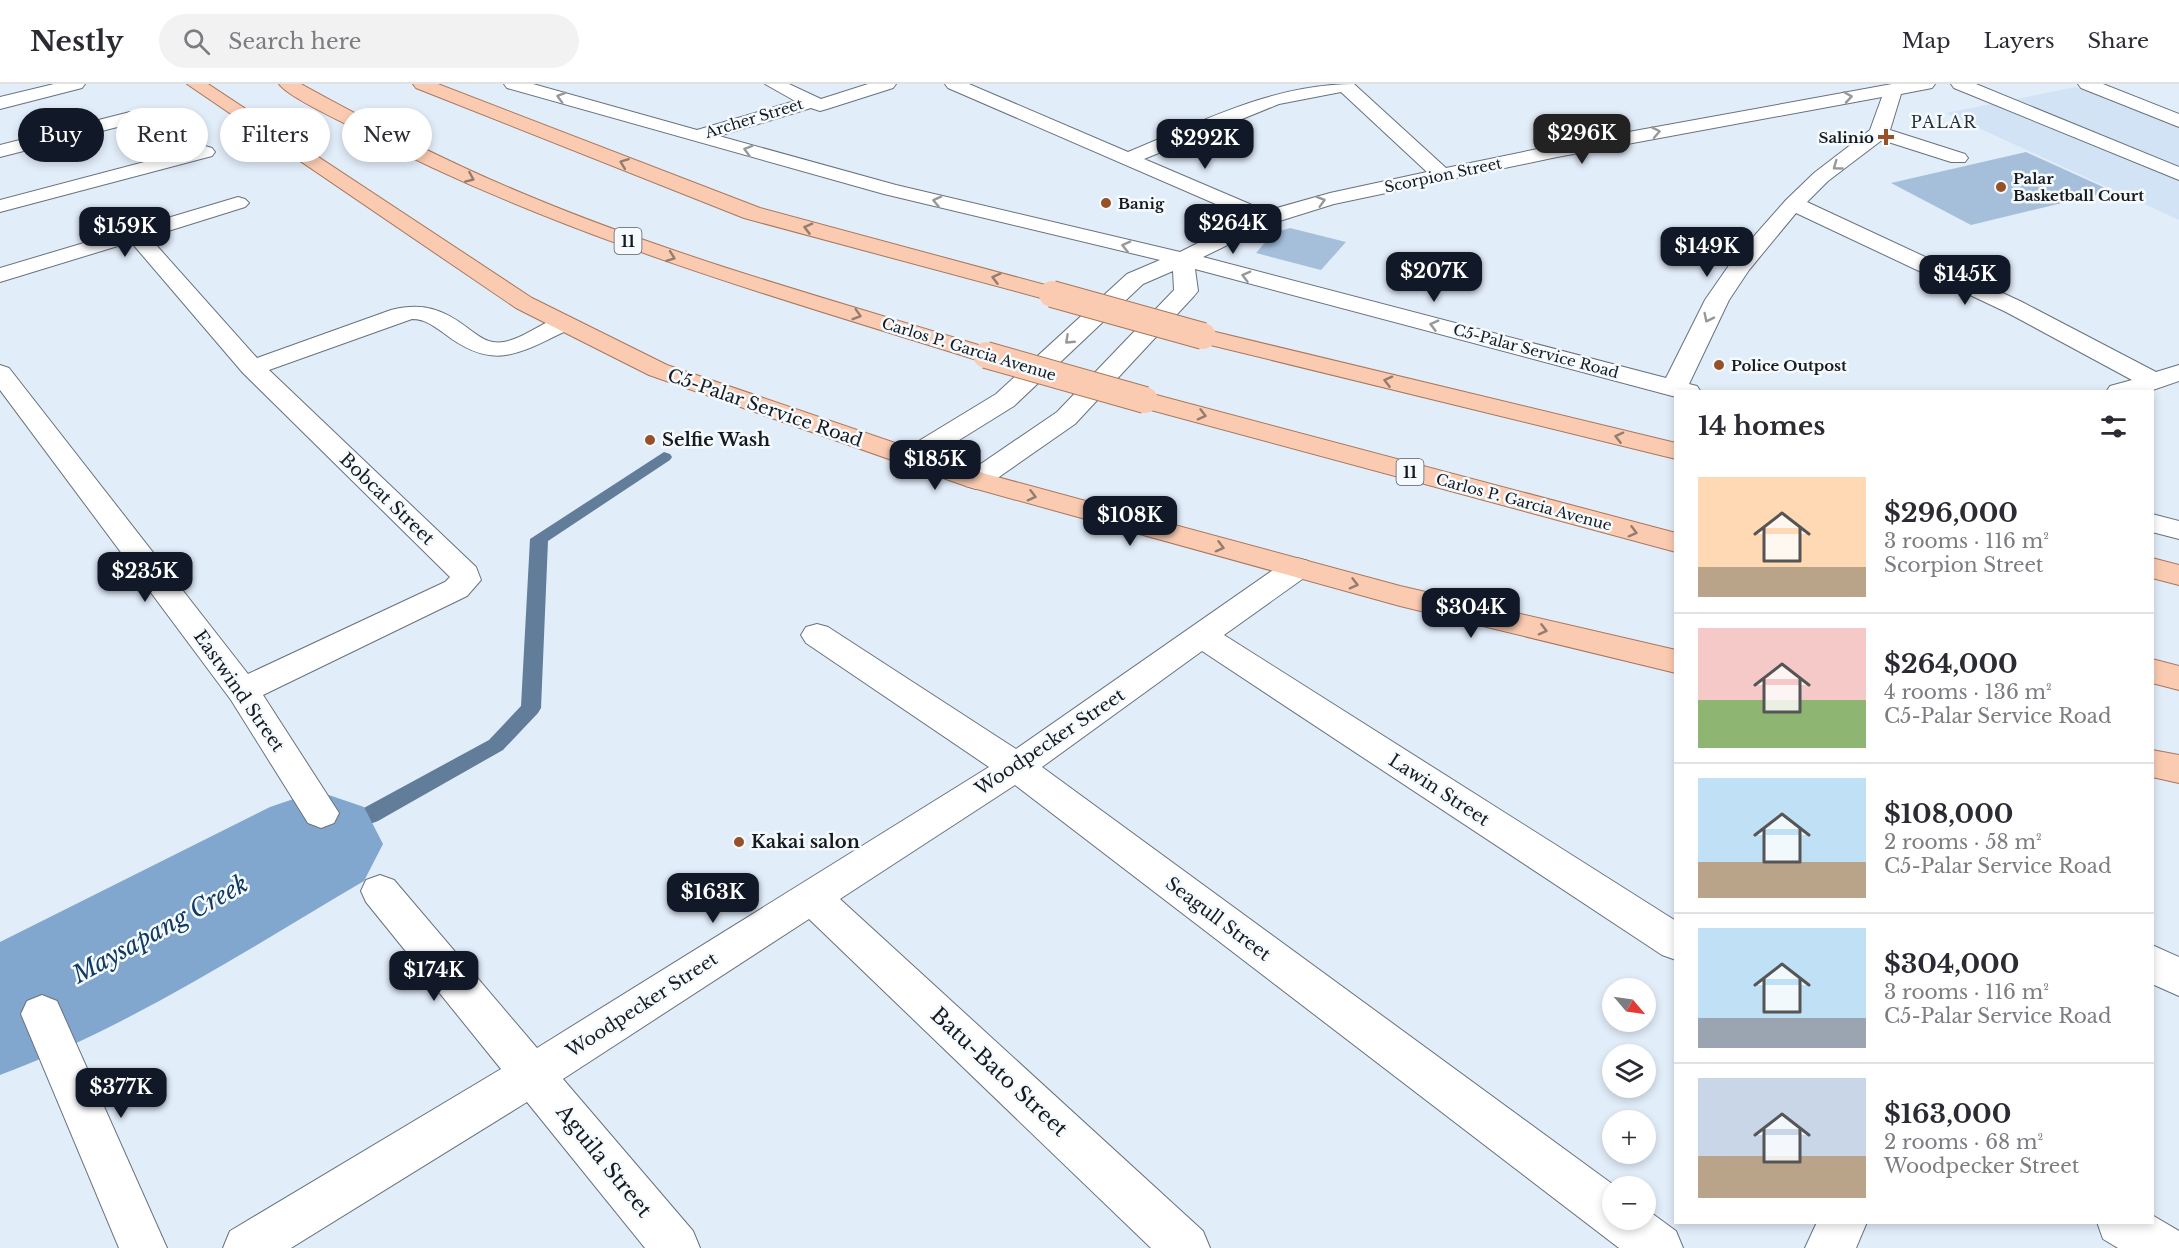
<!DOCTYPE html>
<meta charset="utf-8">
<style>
:root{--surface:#fff;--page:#f2f2f3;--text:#2b2b33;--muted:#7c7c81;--line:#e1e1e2;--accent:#111827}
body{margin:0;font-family:"Libre Baskerville",serif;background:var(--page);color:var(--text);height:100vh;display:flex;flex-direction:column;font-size:22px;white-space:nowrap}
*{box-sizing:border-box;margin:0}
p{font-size:20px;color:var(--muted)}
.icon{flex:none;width:33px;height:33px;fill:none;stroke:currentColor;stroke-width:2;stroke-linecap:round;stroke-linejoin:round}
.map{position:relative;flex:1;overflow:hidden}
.sheet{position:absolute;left:1674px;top:306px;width:480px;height:834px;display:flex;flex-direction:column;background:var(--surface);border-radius:0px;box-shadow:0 3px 9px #0003}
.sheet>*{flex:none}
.hud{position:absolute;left:18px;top:24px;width:570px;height:54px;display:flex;gap:12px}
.needle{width:39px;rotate:119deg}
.buttons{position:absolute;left:1602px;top:894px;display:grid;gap:12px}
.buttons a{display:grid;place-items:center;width:54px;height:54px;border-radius:50%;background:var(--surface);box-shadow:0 3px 9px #0003;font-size:30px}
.price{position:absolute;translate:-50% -51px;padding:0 14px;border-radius:12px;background:var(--accent);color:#fff;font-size:20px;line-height:39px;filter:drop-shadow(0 2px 3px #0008)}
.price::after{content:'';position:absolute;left:50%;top:36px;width:18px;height:14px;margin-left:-9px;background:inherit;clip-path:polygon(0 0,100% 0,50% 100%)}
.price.selected{background:#222;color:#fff}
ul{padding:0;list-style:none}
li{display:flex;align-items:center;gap:18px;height:150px;padding:0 24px}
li+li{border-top:2px solid var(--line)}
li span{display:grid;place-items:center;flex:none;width:168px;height:120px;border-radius:0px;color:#555}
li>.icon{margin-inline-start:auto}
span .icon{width:72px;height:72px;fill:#fffc;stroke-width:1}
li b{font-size:26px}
h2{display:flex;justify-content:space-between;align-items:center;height:72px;padding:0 24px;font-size:26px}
.tag{padding:0 21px;border-radius:27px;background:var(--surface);box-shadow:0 3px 9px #0003;font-size:21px;line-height:54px}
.tag.selected{background:var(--accent);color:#fff}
header{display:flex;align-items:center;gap:36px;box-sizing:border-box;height:84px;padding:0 30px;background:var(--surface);border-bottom:2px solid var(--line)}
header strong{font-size:28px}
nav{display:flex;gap:33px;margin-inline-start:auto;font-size:21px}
.search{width:420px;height:54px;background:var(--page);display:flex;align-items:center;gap:15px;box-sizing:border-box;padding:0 21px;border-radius:33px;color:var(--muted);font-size:22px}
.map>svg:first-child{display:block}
.built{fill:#d2e3f6}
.green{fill:#a5bfdb}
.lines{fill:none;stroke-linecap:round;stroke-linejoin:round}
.stream{fill:#617d9a;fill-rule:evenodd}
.river{fill:#81a7cf;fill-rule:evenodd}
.minor-casing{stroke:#68727d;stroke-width:2}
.major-casing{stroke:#a8775c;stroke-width:2}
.minor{fill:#fff;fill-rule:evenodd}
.major{fill:#facbb1;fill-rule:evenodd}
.major-bridge-casing{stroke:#a8775c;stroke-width:28;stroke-linecap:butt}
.major-bridge{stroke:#facbb1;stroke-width:26}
.oneway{stroke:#97989a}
.oneway2{stroke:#947c6f}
.poi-dot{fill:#975128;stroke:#f5faff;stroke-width:2}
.labels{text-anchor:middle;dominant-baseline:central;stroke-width:5;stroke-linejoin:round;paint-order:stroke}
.far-street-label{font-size:15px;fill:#171b1f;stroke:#f5faff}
.far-poi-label{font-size:15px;font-weight:bold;fill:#171b1f;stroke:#f5faff;text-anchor:start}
.far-neighbourhood-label{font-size:16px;letter-spacing:1.5px;fill:#27303a;stroke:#f5faff}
.shield{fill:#f5faff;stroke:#5a5e62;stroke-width:1.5}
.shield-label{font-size:16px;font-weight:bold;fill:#171b1f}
.street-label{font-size:18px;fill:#171b1f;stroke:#f5faff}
.poi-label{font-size:18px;font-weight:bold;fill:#171b1f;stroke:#f5faff;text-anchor:start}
.near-street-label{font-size:21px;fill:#171b1f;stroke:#f5faff}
.near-water-label{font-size:24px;font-style:italic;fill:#103a60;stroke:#f5faff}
</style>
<header>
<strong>Nestly</strong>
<div class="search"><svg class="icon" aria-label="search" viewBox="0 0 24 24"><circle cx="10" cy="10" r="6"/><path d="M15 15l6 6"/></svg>Search here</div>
<nav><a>Map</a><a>Layers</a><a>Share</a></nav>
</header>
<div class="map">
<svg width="2179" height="1164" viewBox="0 0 2179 1164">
<rect width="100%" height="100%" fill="#e2edfa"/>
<polygon class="built" points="2076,3 2179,44 2179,136 1946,29"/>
<g class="green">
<polygon points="2026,68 2112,107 1971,141 1891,99"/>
<polygon points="1290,144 1346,158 1321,186 1256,169 1273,149"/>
</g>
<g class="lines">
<polygon class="stream" points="664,368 670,370 672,373 670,376 548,457 541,624 538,629 503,666 378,737 370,740 362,737 359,731 362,725 489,656 521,622 530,455"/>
<path class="river" d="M317,707L364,723L383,760L364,797C245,867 129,943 0,991V858L270,723Z"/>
<g class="minor-casing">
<g id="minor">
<polygon points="54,0 85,0 82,4 0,25 0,13"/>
<path d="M504,0H533L697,46L795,17L765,0H789L821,15L868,0H896L893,4L827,25L820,27L811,24L719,52L896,101L1180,168L1248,134L948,4L945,0H969L1128,68C1201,38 1273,0 1354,0L1446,84L1557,61L1892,0H1935L1932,4L1901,10L1890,46L1965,70L1968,74L1965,78H1951L1882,56L1828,97L1807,118L2022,218L2156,288L2179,281V297L2147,308H2106L2110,302L2132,296L2006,228L1796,129L1749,186L1729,216L1689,300L1697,302L1701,308H1676V313L1195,185L1198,207L1194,212L1075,340L986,402L976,405L966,402L962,396L966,390L1057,328L1174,206L1173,187L1143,200L1014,322L919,381L909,383L899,381L895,375L899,369L996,310L1127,190L1160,176L884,110L507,4ZM1341,8L1427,88L1330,109L1266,127L1144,75L1279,20ZM1882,13L1870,46L1814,89L1786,116L1732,177L1705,216L1666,294L1203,173L1273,139L1334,120L1557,73Z"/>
<polygon points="1951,0 1976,0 2179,83 2179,96 1954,4"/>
<polygon points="2078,0 2103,0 2179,30 2179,43 2081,4"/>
<polygon points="130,28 139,34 137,38 0,73 0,61"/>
<polygon points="205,62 212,64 215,68 212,72 0,128 0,116"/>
<path d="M238,113L245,115L249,119L245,123L149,153L257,274L391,226C423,218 443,225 469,245C476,250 484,257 493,258C516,262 541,237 563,232L572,234L575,239L572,244C521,268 496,289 445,250C435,243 426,235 412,235L269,286L476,483L481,496L467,512L263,611L339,729L334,739L321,744L308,739L231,616L0,306V281L9,284L248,590L445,498L450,493L243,289L131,158L0,198V184Z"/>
<polygon points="2152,430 2179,437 2179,455 2152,448"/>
<polygon points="1297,474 1308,477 1312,484 1308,491 1224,551 1676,837 1676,876 1662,871 1202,567 1042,683 1615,1102 1612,1102 1612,1136 1646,1136 1646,1125 1676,1147 1683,1164 1619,1164 1015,701 840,815 1203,1147 1210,1164 1151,1164 809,835 563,995 693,1147 700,1164 645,1164 527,1018 291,1164 223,1164 230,1147 501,985 366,818 361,807 366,796 380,791 394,796 537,964 989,683 806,559 801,551 806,543 817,540 828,543 1016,665 1286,477"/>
<polygon points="2152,861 2179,873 2179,912 2152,900"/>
<polygon points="42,911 57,917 167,1164 119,1164 21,930 27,917"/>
<polygon points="2152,1131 2179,1147 2179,1164 2118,1164 2103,1155 2097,1138 2152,1138"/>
<polygon points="1817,1138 1867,1138 1856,1164 1805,1164"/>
</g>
</g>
<g class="major-casing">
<g id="major">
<polygon points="187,0 208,0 532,214 667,281 986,390 1400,502 1676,566 1676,589 1400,522 966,402 649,291 516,224"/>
<path d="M279,0H301C375,41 451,80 529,112C680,175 839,218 995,266L998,271L995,276L986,278L977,276C766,210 553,150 357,46C341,37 288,13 279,0Z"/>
<polygon points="413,0 438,0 760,124 1060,205 1064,210 1060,215 1052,217 744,134 416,4"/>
<polygon points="1203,245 1676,359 1676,375 1194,257 1191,252 1194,247"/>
<polygon points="1145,308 1676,449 1676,468 1136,322 1132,316 1136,310"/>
<polygon points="2152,474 2179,481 2179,501 2152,494"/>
<polygon points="2152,575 2179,582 2179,606 2152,599"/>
<polygon points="2152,666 2179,671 2179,699 2152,693"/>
</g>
</g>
<use href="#minor" class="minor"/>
<use href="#major" class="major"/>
<g class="major-bridge-casing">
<g id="major-bridge">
<polyline points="1052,210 1203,252"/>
<polyline points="986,271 1145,316"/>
</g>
</g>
<use href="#major-bridge" class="major-bridge"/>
</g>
<defs><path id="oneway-chevron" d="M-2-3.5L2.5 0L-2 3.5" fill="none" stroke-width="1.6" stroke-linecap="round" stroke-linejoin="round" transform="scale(1.5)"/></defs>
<g class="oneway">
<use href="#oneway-chevron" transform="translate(561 13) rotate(-164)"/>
<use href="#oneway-chevron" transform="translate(1848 13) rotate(-9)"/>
<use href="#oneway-chevron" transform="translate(1656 48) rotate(-11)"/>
<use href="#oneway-chevron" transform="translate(748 66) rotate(-164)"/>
<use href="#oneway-chevron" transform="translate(1837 82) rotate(144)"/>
<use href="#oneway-chevron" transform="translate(937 117) rotate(-167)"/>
<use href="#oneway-chevron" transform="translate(1321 117) rotate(-16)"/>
<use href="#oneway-chevron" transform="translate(1126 162) rotate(-167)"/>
<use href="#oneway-chevron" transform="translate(1246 192) rotate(-165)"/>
<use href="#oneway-chevron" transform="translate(1708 234) rotate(116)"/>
<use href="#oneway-chevron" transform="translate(1434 241) rotate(-165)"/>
<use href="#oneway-chevron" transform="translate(1069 256) rotate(137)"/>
</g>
<g class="oneway2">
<use href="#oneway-chevron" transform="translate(624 79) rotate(-159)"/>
<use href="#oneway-chevron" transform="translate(470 94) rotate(23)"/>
<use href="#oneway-chevron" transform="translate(808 144) rotate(-165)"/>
<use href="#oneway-chevron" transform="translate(671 173) rotate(20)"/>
<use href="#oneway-chevron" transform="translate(996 194) rotate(-165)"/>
<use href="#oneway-chevron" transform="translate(857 231) rotate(17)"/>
<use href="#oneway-chevron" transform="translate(1388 297) rotate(-166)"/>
<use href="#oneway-chevron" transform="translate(1202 331) rotate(15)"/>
<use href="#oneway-chevron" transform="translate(1619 353) rotate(-166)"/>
<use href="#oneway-chevron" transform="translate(1032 412) rotate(15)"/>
<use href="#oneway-chevron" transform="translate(1633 448) rotate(15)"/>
<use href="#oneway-chevron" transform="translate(1220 463) rotate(15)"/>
<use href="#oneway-chevron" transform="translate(1354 500) rotate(15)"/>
<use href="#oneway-chevron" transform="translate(1543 546) rotate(14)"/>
</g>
<g class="poi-dot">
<path d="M1883 44h6v6h6v6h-6v6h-6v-6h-6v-6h6z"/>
<circle cx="2001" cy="103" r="6"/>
<circle cx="1106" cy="119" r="6"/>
<circle cx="1719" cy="281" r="6"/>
<circle cx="650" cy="356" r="6"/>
<circle cx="739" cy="758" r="6"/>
</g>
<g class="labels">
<g class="far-street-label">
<text transform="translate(754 34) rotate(-17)">Archer Street</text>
<text transform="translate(1443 91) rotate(-12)">Scorpion Street</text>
<text transform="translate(969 265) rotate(17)">Carlos P. Garcia Avenue</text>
<text transform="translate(1536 267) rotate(15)">C5-Palar Service Road</text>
<text transform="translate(1524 418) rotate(15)">Carlos P. Garcia Avenue</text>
</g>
<g class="far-poi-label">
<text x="1874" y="53" text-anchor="end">Salinio</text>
<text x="2013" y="94">Palar<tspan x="2013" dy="17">Basketball Court</tspan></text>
<text x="1118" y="119">Banig</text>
<text x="1731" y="281">Police Outpost</text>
</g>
<g class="far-neighbourhood-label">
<text x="1944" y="38">PALAR</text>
</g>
<g class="shield">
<rect x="614.5" y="144" width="27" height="26" rx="4.5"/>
<rect x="1396.5" y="375" width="27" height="26" rx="4.5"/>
</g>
<g class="shield-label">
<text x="628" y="157">11</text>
<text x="1410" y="388">11</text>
</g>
<g class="street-label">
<text transform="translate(765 324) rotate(19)">C5-Palar Service Road</text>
<text transform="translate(387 415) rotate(44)">Bobcat Street</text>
<text transform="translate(239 607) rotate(55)">Eastwind Street</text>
<text transform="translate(1050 658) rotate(-34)">Woodpecker Street</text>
<text transform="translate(1439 706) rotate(33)">Lawin Street</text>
<text transform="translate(1218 835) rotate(37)">Seagull Street</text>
<text transform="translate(642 921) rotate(-33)">Woodpecker Street</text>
</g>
<g class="poi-label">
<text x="662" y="356">Selfie Wash</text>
<text x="751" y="758">Kakai salon</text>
</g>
<g class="near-street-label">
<text transform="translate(999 988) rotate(43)">Batu-Bato Street</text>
<text transform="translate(604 1077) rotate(51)">Aguila Street</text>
</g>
<g class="near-water-label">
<text transform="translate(160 845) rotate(-29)">Maysapang Creek</text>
</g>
</g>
</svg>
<div class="buttons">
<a><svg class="needle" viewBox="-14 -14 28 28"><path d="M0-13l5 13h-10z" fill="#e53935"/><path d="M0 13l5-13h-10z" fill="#7c7c81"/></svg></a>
<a><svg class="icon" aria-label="layers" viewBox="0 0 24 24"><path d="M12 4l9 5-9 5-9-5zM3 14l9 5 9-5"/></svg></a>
<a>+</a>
<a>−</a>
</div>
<b class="price selected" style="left:1582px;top:81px">$296K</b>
<b class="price" style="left:1205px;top:86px">$292K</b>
<b class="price" style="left:1233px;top:171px">$264K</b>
<b class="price" style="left:125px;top:174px">$159K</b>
<b class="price" style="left:1707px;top:194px">$149K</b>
<b class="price" style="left:1434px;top:219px">$207K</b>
<b class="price" style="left:1965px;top:222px">$145K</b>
<b class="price" style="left:935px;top:407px">$185K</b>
<b class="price" style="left:1130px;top:463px">$108K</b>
<b class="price" style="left:145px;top:519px">$235K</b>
<b class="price" style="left:1471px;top:555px">$304K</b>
<b class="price" style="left:713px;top:840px">$163K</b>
<b class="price" style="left:434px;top:918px">$174K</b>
<b class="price" style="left:121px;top:1035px">$377K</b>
<div class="hud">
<a class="tag selected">Buy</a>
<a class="tag">Rent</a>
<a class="tag">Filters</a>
<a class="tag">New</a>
</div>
<section class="sheet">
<h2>14 homes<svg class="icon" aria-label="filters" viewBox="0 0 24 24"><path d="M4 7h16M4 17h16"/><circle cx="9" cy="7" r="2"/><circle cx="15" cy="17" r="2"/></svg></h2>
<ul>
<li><span style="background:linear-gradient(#ffd9b3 75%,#b9a48a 0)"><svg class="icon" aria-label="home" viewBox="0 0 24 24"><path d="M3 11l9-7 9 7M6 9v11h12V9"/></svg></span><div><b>$296,000</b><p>3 rooms · 116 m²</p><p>Scorpion Street</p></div></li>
<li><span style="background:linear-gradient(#f6c9c9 60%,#8fb573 0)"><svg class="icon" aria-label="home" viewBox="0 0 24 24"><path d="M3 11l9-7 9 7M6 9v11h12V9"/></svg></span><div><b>$264,000</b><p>4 rooms · 136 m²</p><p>C5-Palar Service Road</p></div></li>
<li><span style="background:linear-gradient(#bfe0f5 70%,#b9a48a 0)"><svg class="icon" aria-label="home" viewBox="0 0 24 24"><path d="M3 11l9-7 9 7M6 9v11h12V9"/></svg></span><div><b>$108,000</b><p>2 rooms · 58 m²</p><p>C5-Palar Service Road</p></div></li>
<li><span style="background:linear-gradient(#bfe0f5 75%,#9aa5b1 0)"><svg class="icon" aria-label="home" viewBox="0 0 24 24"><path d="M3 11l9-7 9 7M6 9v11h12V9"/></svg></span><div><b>$304,000</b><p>3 rooms · 116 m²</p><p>C5-Palar Service Road</p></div></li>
<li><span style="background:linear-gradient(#c9d6e8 65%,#b9a48a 0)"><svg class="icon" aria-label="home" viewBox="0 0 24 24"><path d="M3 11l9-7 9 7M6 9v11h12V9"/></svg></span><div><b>$163,000</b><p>2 rooms · 68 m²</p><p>Woodpecker Street</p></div></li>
</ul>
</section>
</div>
